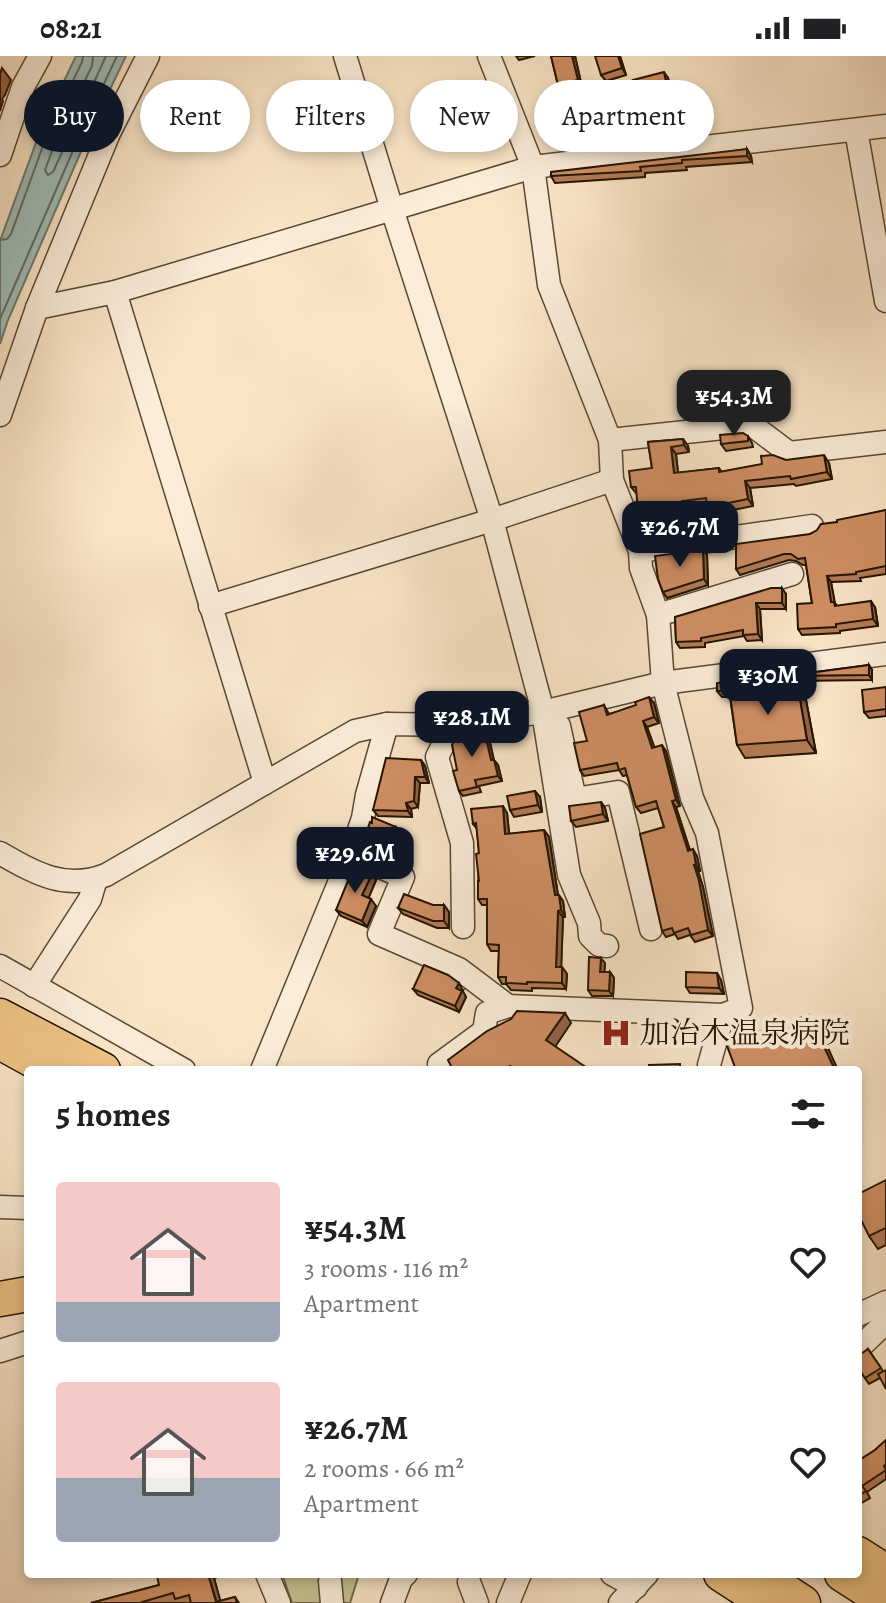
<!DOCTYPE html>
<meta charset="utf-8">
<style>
:root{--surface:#fff;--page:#f2f2f2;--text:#202124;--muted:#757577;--accent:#111827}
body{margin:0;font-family:Alegreya,"Noto Serif JP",serif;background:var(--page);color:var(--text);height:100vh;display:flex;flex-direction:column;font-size:30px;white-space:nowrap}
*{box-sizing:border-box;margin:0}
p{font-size:26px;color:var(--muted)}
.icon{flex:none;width:44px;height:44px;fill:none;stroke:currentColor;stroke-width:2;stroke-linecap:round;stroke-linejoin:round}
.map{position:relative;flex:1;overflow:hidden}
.details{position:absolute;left:24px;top:1010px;width:838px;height:512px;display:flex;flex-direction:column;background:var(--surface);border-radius:8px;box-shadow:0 4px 12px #0003}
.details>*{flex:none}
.hud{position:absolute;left:24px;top:24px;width:838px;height:72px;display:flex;gap:16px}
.price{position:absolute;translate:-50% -68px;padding:0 18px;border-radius:16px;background:var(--accent);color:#fff;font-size:26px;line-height:52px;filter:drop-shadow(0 2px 4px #0008)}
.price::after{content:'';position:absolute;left:50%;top:48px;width:24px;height:18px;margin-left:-12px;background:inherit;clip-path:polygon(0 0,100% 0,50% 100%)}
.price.on{background:#222;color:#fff}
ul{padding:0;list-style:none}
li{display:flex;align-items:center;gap:24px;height:200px;padding:0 32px}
li span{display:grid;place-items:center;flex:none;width:224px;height:160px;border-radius:8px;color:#555}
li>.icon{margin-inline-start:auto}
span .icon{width:96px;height:96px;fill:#fffc;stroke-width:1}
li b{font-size:34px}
h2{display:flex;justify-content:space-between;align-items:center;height:96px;padding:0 32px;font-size:34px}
.pill{padding:0 28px;border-radius:36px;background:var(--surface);box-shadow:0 4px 12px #0003;font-size:28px;line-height:72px}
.pill.on{background:var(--accent);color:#fff}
.status{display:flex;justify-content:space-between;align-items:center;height:56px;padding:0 40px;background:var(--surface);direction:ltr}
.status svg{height:22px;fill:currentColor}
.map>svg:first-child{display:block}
.green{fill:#c4c290;stroke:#746b48;stroke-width:2}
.water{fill:#9ebeba;stroke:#6d7a70;stroke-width:2}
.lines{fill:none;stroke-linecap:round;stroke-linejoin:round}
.shore{stroke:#61695e;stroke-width:2}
.minor-casing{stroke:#594832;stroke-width:25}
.highway-casing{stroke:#241401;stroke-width:37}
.minor{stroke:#fbedda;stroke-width:22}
.highway{stroke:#ecc283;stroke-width:34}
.wall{fill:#b27a56;stroke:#241401;stroke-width:2}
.shaded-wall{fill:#916346;stroke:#241401;stroke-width:2}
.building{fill:#cf8e64;stroke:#241401;stroke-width:2}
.labels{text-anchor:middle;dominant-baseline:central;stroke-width:8;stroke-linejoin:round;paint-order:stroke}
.poi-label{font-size:30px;fill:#241401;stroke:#fbedda;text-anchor:start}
</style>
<div class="status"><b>08:21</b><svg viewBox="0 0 49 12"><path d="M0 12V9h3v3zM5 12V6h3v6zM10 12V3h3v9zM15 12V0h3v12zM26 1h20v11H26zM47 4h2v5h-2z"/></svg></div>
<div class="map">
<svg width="886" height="1547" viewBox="0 0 886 1547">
<rect width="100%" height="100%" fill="#f9e4c6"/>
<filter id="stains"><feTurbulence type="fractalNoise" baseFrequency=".0025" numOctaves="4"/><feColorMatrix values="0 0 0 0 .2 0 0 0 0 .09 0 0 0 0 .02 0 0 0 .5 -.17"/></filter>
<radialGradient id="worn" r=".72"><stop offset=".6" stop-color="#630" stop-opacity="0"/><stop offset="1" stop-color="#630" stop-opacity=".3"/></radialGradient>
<polygon class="green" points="282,1518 359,1518 350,1547 292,1547"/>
<polygon class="water" points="76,0 126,0 89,77 8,264 0,288 0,185 41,73"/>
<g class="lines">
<g class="shore">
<polyline points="93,0 92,10 58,79 45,114 48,119 53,116 106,0"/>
<polyline points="0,184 7,183 11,178 48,76 82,6 83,0"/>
<polyline points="0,263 82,74 117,0"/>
</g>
<g class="minor-casing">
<g id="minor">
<polyline points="345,0 392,153 492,464 543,656 569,819 589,867 590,880 599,889 607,890"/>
<polyline points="856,74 886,245"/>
<polyline points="0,99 23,31 40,0"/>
<polyline points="115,236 265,727"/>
<polyline points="37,252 115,236 533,111 886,70"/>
<polyline points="0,359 37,252 109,77 148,0"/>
<polyline points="610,384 752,369 789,397 886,386"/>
<polyline points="640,495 812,470"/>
<polyline points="210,550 492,464 612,424"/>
<polyline points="658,559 792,518"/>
<polyline points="453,669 437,701 462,787 463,871"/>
<polyline points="559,670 575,743 618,736 651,873"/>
<path d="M0,797C35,817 65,835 106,819L355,675L387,668L453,669L543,656L663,627L886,598"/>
<polyline points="351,798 403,821 379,878 459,913 508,950 723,959 741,952 707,777 692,742 663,627 658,559 641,512 640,495 612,424 610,384 549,229 533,111 489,0"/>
<polyline points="0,910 184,1014"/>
<polyline points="34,930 90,843 96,823"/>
<polyline points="262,1014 351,798 363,762 367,739 387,668"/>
<polyline points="439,1014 439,1008 484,975 487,957 508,950"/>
<polyline points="709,1014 709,1009 723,959"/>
<polyline points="0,1151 28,1152"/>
<polyline points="858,1259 886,1246"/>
<polyline points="858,1293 886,1266"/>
<polyline points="0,1295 28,1286"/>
<polyline points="267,1518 279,1547"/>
<polyline points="612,1518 636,1531"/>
<polyline points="330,1525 332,1547"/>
<polyline points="469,1526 477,1547"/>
<polyline points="392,1547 401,1523 406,1518"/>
<polyline points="508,1547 520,1518"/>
<polyline points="620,1547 647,1518"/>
</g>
</g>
<g class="highway-casing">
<g id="highway">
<polyline points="0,960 103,1014"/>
<polyline points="0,986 51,1014"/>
<polyline points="0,1243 28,1238"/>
<polyline points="858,1498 886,1516"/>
<polyline points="721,1518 766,1547"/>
<polyline points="759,1518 803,1547"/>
<polyline points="842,1518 886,1546"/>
</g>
</g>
<use href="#minor" class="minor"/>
<use href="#highway" class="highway"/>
</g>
<g class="wall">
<polygon points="516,0 535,0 519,4"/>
<polygon points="551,0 575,0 582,31 563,36 558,29"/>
<polygon points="620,0 626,19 606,25 601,19"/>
<polygon points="668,22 677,65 654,70 649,62 626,66 622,60 638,39"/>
<polygon points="747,93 751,100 752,106 686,111 687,114 645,117 645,121 555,127 551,120"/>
<polygon points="748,380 752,387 753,391 726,395 721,388"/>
<polygon points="683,383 688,390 689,396 676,398 678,417 719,412 722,416 786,404 829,407 832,423 796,430 794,428 750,432 753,450 728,455 730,468 714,470 709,463 707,450 687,452 689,473 649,479 644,472 637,438 631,431 652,412 648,386"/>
<polygon points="886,454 886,518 860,522 861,525 831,526 834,546 837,550 875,551 878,570 840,575 840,577 802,579 798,573 812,547 806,509 803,509 796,505 789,504 740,519 736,513 810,478 837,466"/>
<polygon points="707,499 708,529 667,542 663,536"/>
<polygon points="786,538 786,553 760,553 762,584 747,585 744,580 705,587 705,591 680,592 676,586 675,561"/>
<polygon points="869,609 872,614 872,624 790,625 786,620"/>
<polygon points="739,624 743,631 744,638 798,632 806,644 816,697 745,702 737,689 730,641 722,641 717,635"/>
<polygon points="886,631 886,660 869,662 864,656"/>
<polygon points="654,647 659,667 647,671 654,691 666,695 680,750 676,751 690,794 697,800 700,815 698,815 703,831 713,880 695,886 690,879 678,883 675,878 666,881 662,875 664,771 658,752 641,757 636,751 627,719 623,720 619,714 584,720 580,714 587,685 604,649 609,658"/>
<polygon points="488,678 494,704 498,709 502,725 479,730 481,736 463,740 459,735 457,714"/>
<polygon points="421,704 425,710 429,727 420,727 418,751 411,753 412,761 378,760 373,754"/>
<polygon points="540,741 542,756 514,761 510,754"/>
<polygon points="601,746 605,752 608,765 576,771 571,765"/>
<polygon points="507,757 509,778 544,774 549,781 558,839 563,845 565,861 563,861 561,911 562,911 567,918 566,933 532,932 532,935 511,934 506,928 502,928 498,921 499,895 491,895 487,888 487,849 482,849 478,843 479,797 477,773 473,768"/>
<polygon points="372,767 396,771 401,778 392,801 368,790 364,784"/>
<polygon points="376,824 368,842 376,850 367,871 341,860 336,854"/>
<polygon points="444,849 449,856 449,872 437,872 403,858 398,852"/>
<polygon points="605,907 604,916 610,916 614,922 613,940 592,940 588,934"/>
<polygon points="717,917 721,924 724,938 690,937 686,931"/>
<polygon points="413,933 463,934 462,935 466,941 459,956 418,939"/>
<polygon points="886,1124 886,1189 878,1193 869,1180"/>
<polygon points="868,1293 883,1315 880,1322 869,1328 858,1312"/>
<polygon points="886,1384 886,1423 867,1436 870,1442 858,1449 858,1405 875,1394"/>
<polygon points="164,1518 229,1518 214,1522 220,1545 235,1541 239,1547 91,1547 159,1529"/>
</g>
<g class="shaded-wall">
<polygon points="572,0 575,0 582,31 578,24"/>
<polygon points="618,0 620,0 626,19 622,12"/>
<polygon points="2,12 11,24 5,39 2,43 3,45 0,55 0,18"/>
<polygon points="664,16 668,22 677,65 673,59"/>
<polygon points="747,93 751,100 752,106 747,100"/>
<polygon points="683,383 688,390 689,396 684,389"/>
<polygon points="671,391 676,398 679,425 674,417"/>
<polygon points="824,399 829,407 832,423 827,416"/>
<polygon points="745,425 750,432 753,450 748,443"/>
<polygon points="682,445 687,452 689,473 684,466"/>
<polygon points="723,448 728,455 730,468 725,461"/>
<polygon points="703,494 707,499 708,529 704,523"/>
<polygon points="827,520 831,526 835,547 834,546 839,552 839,556 831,546"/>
<polygon points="782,532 786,538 786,553 782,547"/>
<polygon points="871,545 875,551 878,570 873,563"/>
<polygon points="756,547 760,553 762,584 758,578"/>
<polygon points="869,609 872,614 872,624 869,619"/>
<polygon points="739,624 743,631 744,641 739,634"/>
<polygon points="798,632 806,644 816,697 807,684"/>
<polygon points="649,641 654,647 659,667 654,661"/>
<polygon points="643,665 647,671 657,698 652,692"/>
<polygon points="484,673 488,678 495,710 491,704"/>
<polygon points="662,689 666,695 680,750 676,744"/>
<polygon points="421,704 425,710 429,727 425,721"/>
<polygon points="494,704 498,709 502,725 498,720"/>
<polygon points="415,721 420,727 418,751 414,745"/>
<polygon points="535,735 540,741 542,756 538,749"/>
<polygon points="672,745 676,751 692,801 688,795"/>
<polygon points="601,746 605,752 608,765 603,758"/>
<polygon points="406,747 411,753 412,761 408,755"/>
<polygon points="503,750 507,757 510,785 505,778"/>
<polygon points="396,771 401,778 392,801 387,794"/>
<polygon points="544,774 549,781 559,846 555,839"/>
<polygon points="693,793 697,800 700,815 696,809"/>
<polygon points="694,809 698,815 703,831 713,880 708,874"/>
<polygon points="372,818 376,824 367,846 362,839"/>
<polygon points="559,839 563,845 565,861 561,854"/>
<polygon points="371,843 376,850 367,871 362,865"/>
<polygon points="444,849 449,856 449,872 444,865"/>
<polygon points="558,855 563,861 561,918 556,911"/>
<polygon points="601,902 605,907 604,922 600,916"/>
<polygon points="562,911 567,918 566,933 562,927"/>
<polygon points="610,916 614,922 613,940 609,935"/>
<polygon points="717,917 721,924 724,938 719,932"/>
<polygon points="459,927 466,941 459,956 455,950 456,932"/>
<polygon points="565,957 571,967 553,994 546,984"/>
<polygon points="809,959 819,972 838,1014 835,1014"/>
<polygon points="208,1518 211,1518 214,1522 221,1547 217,1547"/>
</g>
<g class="building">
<polygon points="551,0 572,0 578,24 558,29"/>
<polygon points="595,0 618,0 622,12 601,19"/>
<polygon points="664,16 673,59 650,64 648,55 622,60 619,42 638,39 633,24"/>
<polygon points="747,93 747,100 682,104 682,107 640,111 641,115 551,120 551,116"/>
<polygon points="743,377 748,380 748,385 721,388 720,379"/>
<polygon points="683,383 684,389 671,391 674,417 719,412 719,416 762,408 761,400 773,399 786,404 824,399 827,416 791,423 790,420 745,425 748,443 723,448 725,461 709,463 706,442 682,445 684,466 644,472 638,458 636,431 631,431 629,415 652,412 648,386"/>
<polygon points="886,454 886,510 856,516 856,518 827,520 831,546 834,546 835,550 871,545 873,563 836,568 836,571 798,573 797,548 812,547 805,502 798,503 791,498 784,498 736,513 736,488 810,478 817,474 821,468 837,466 837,464"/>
<polygon points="703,494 704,523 663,536 658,523 655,500"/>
<polygon points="771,532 782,532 782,547 756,547 758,578 743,579 743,574 701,582 701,585 676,586 675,561"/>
<polygon points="869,609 869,619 786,620"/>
<polygon points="739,624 739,634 717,635 717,627"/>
<polygon points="886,631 886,653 864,656 862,634"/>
<polygon points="798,632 807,684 737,689 730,639"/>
<polygon points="649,641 654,661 643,665 652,692 662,689 676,744 672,745 688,795 693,793 696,809 694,809 699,825 708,874 691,879 688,872 674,877 672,872 662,875 640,778 664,771 656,745 636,751 625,712 619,714 617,707 580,714 574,687 587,685 579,656 604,649 607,659 636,649 635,646"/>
<polygon points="484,673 491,704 494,704 498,720 475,724 477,731 459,735 453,715 457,714 452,689 458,678"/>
<polygon points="386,702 421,704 425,721 415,721 414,745 406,747 408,755 373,754"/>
<polygon points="535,735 538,749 510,754 507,740"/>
<polygon points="601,746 603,758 571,765 569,750"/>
<polygon points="503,750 505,778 544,774 555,839 559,839 561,854 558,855 556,911 562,911 562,927 527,926 527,928 506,927 506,921 498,921 499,889 487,888 487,843 478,843 478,825 479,825 476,798 479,797 476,767 473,768 471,753"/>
<polygon points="372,761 396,771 387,794 364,784 370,766 372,767"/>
<polygon points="354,810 372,818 362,839 371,843 362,865 336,854"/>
<polygon points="404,838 433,849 444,849 444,865 433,865 398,852"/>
<polygon points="589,901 601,902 600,916 610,916 609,935 588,934"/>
<polygon points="424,909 448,919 459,927 456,932 462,935 455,950 413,933"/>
<polygon points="686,916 717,917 719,932 686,931"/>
<polygon points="517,955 565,957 546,984 590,1014 515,1014 510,1010 502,1014 453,1014 448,1004 487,975 511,963"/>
<polygon points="809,959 835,1014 736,1014 726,987"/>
<polygon points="680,1008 680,1014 649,1014 649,1009"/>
<polygon points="886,1124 886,1172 869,1180 858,1158 858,1138"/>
<polygon points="868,1293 881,1312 865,1322 858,1312 858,1300"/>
<polygon points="886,1314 886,1333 878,1318"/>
<polygon points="886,1384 886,1408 884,1410 886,1414 862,1430 866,1435 858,1440 858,1405 875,1394"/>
<polygon points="164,1518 208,1518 216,1546 235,1541 237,1547 191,1547 189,1539 175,1543 173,1537 142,1546 142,1547 91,1547 159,1529 157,1520"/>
</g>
<defs>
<g id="hospital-bare" transform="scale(2.4)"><path d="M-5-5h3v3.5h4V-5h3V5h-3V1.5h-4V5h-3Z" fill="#8f2418" stroke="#fbedda" stroke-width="2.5" paint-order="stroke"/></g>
</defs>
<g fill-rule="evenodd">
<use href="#hospital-bare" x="616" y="977"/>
</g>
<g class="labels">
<g class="poi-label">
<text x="640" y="977">加治木温泉病院</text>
</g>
</g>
<rect width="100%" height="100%" filter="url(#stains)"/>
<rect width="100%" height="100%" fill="url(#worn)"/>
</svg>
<b class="price on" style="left:734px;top:382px">¥54.3M</b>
<b class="price" style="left:680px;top:513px">¥26.7M</b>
<b class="price" style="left:768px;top:661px">¥30M</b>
<b class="price" style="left:472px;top:703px">¥28.1M</b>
<b class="price" style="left:355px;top:839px">¥29.6M</b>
<div class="hud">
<a class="pill on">Buy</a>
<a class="pill">Rent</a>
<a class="pill">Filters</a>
<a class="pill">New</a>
<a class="pill">Apartment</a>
</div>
<section class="details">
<h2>5 homes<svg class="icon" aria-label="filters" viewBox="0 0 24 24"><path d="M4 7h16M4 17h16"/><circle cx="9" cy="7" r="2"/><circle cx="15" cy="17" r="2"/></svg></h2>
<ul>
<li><span style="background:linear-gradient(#f6c9c9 75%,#9aa5b1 0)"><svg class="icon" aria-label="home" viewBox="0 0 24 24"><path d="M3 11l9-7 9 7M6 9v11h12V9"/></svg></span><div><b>¥54.3M</b><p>3 rooms · 116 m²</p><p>Apartment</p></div><svg class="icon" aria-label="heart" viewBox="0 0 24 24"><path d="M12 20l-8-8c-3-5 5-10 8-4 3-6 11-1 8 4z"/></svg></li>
<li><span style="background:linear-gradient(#f6c9c9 60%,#9aa5b1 0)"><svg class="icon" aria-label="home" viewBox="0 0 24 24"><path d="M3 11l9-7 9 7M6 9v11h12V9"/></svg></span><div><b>¥26.7M</b><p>2 rooms · 66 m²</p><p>Apartment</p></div><svg class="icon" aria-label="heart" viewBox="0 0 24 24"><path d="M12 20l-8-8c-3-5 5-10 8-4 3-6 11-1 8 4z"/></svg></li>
</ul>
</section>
</div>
